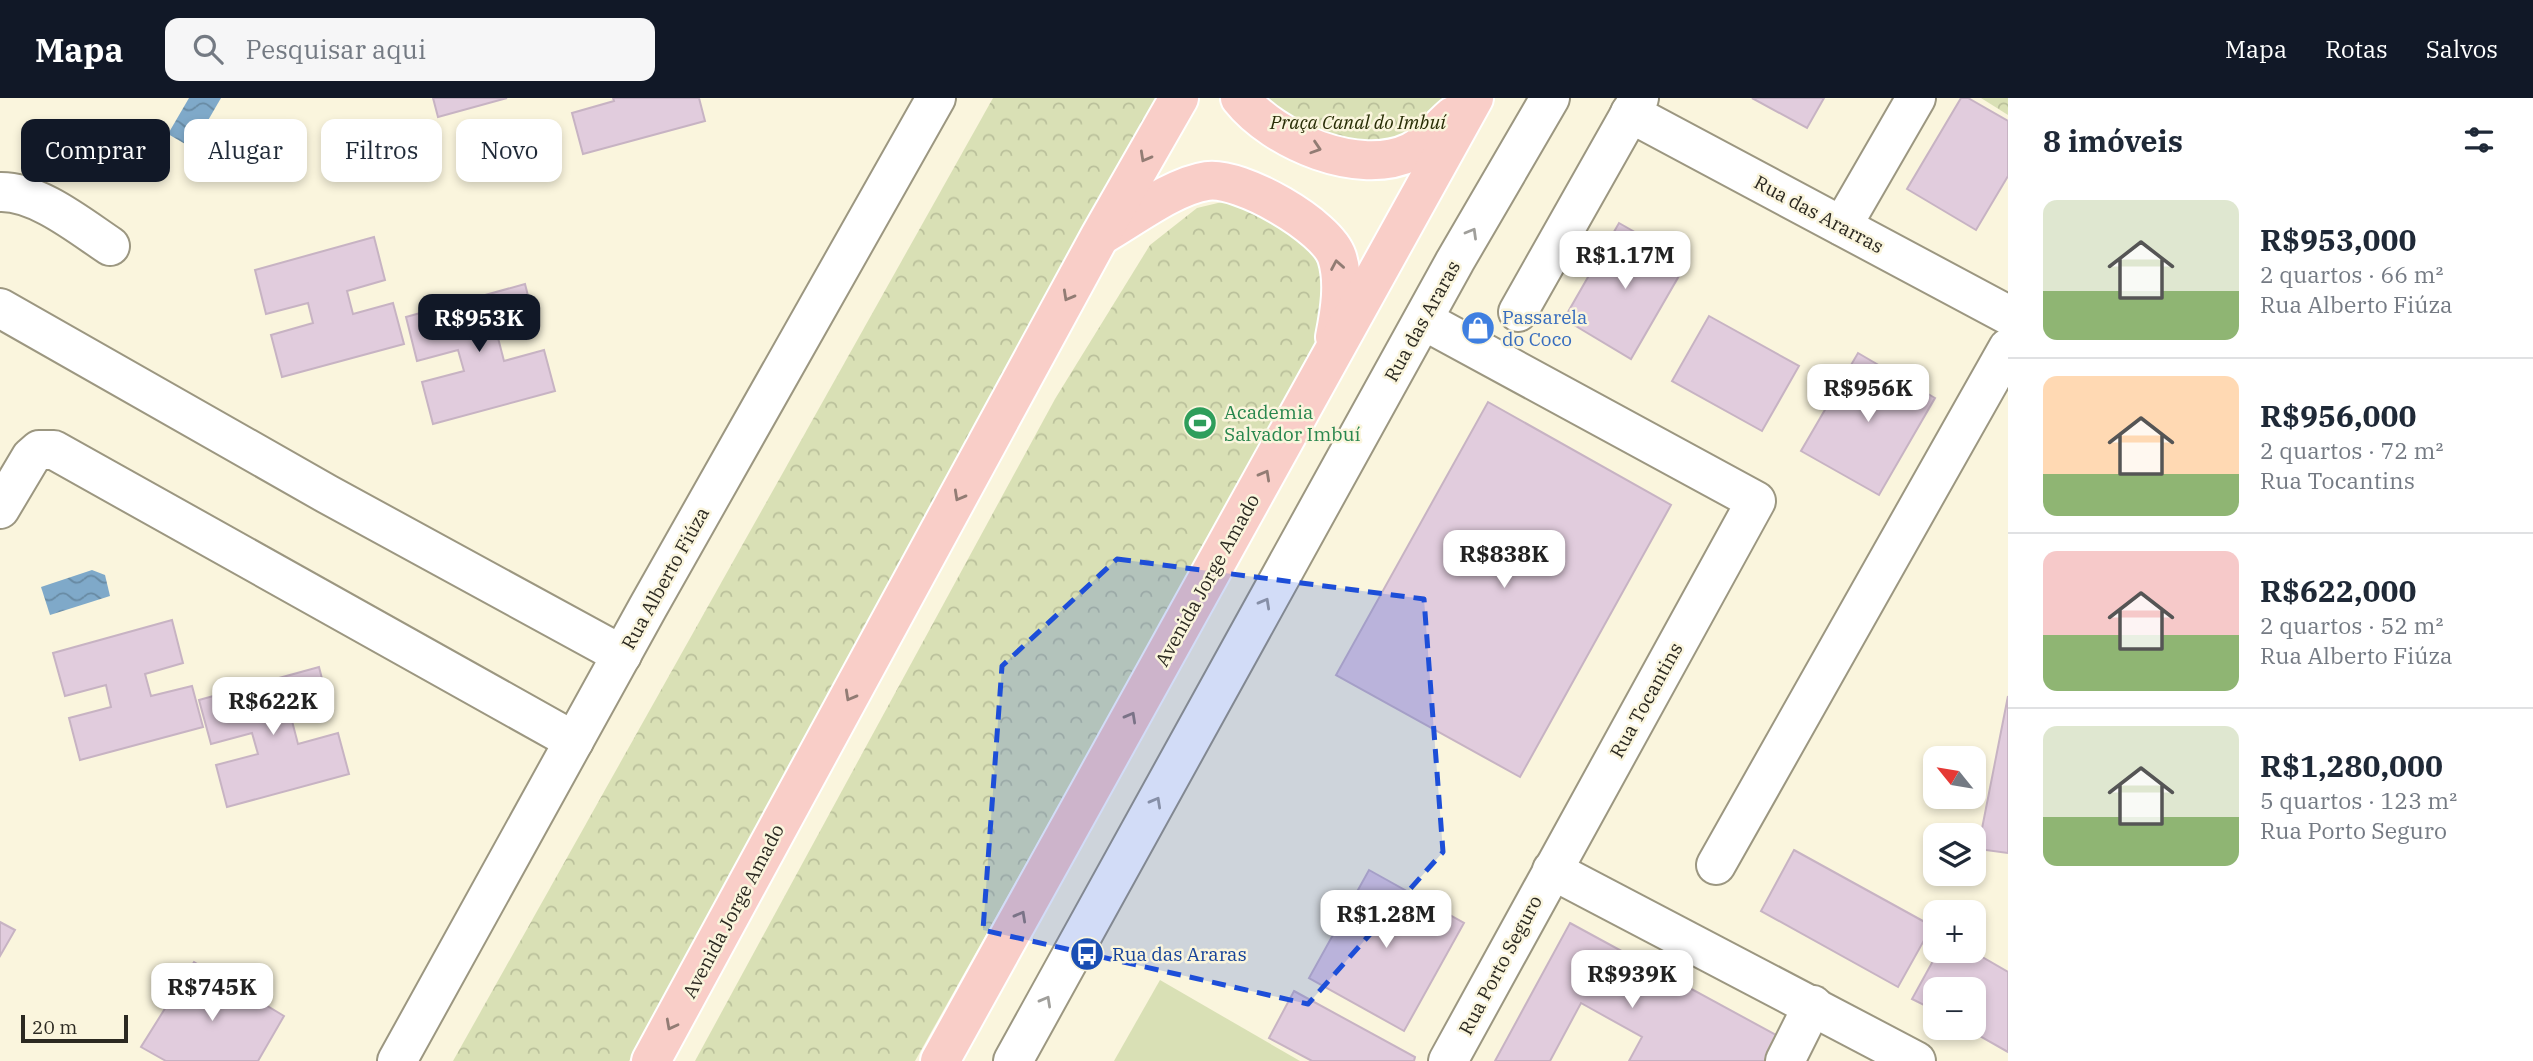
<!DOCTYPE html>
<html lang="pt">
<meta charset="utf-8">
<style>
:root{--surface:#fff;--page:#f6f6f7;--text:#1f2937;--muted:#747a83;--line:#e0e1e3;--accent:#111827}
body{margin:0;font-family:"IBM Plex Serif",serif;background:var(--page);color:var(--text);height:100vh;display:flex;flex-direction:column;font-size:26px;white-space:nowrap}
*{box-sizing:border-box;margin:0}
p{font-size:23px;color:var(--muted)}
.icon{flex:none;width:38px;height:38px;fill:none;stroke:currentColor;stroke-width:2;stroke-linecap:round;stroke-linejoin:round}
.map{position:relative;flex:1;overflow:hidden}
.drawer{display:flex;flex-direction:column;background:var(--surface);width:525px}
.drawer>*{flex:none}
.top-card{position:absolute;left:21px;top:21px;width:665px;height:63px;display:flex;gap:14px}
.needle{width:46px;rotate:300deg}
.tools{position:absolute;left:1923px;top:648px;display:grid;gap:14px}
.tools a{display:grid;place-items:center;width:63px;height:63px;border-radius:14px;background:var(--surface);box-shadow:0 4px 10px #0003;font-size:35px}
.scale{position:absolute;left:21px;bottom:18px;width:107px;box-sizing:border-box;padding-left:7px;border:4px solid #2b2921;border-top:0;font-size:19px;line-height:24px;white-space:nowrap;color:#2b2921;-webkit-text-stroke:5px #faf5dd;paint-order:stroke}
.price{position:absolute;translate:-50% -60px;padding:0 16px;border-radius:14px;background:#fff;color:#222;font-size:23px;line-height:46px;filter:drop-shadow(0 2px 4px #0008)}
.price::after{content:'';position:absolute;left:50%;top:42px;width:21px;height:16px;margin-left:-10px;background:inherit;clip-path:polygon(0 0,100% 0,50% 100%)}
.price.active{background:var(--accent);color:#fff}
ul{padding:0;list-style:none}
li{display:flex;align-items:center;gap:21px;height:175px;padding:0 35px}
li+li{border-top:2px solid var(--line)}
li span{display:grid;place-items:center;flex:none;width:196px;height:140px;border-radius:14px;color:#555}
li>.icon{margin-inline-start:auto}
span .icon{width:84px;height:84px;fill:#fffc;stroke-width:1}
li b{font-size:30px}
h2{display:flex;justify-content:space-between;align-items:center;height:84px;padding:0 35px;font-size:30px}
.tag{padding:0 24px;border-radius:14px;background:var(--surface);box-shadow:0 4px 10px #0003;font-size:24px;line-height:63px}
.tag.active{background:var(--accent);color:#fff}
header{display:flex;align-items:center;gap:42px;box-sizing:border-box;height:98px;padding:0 35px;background:var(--accent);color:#fff}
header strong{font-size:33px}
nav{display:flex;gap:38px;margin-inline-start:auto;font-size:24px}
.search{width:490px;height:63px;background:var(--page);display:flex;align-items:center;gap:18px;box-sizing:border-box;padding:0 24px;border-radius:14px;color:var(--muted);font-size:26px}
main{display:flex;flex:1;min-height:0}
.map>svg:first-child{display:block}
.grass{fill:#d9e0b5}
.forest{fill:url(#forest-crowns)}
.water{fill:url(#water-waves)}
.building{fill:#e1ccdd;stroke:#c7b3c3;stroke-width:2}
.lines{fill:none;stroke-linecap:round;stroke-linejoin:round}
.minor-casing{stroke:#9c9781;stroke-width:42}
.major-casing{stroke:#fff;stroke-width:42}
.minor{stroke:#fff;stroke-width:38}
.major{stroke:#f9cec8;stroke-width:38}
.oneway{stroke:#927c74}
.oneway2{stroke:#a09f9b}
.marked{fill:#1d4ed8;fill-opacity:0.2;stroke:#1d4ed8;stroke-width:5;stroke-dasharray:14 9;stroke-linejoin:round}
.labels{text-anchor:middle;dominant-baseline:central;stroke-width:5;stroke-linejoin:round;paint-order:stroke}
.park-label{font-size:19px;font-style:italic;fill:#282d06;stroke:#faf5dd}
.street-label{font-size:19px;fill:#2b2921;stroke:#faf5dd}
.shop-label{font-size:19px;fill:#366cbe;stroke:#faf5dd;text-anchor:start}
.leisure-label{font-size:19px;fill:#27864d;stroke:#faf5dd;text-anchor:start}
.transit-label{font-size:19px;fill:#164399;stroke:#faf5dd;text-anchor:start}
</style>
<header>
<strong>Mapa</strong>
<div class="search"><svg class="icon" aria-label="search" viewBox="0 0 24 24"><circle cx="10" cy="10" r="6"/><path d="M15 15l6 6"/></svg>Pesquisar aqui</div>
<nav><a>Mapa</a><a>Rotas</a><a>Salvos</a></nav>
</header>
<main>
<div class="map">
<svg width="2008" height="963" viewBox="0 0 2008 963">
<defs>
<pattern id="forest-crowns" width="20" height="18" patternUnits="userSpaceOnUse" patternTransform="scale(1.75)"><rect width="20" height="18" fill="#d9e0b5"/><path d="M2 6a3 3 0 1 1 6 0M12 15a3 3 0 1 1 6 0" fill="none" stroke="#bac09b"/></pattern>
<pattern id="water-waves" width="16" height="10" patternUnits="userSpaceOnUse" patternTransform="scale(1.75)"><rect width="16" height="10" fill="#7fa9c9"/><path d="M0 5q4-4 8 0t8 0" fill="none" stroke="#688aa3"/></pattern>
</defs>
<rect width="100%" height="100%" fill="#faf5dd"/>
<polygon class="grass" points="1160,882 1300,963 1114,963"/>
<g class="forest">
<polygon points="993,0 1163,0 841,613 629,963 453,963"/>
<polygon points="1254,0 1448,0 1413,34 1387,47 1354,49 1297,26"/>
<polygon points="1981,0 2008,0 2008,17"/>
<polygon points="1222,104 1253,104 1329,167 1327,229 915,963 695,963 1055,301 1150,147 1197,110"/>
</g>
<g class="water">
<polygon points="189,0 221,0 192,50 168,36"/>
<polygon points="92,472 105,477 110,498 50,517 41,489"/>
</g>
<g class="building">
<polygon points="433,0 507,0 438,19"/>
<polygon points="613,0 699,0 705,23 583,56 572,15 614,3"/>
<polygon points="1752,0 1824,0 1807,30"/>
<polygon points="1961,0 1968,0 2008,23 2008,78 1976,132 1907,91"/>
<polygon points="1619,125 1687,164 1631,261 1564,221"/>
<polygon points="374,139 385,182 347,193 353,216 393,205 404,246 282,279 271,237 313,225 308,205 266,216 255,172"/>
<polygon points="525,186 536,229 498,240 504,263 544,252 555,293 433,326 422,284 464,273 458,252 417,263 406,219"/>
<polygon points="1709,218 1799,268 1762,333 1672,283"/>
<polygon points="1858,255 1935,300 1879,397 1801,353"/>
<polygon points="1488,304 1671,407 1520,679 1336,577"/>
<polygon points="172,522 183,565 145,576 151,598 192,588 203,629 80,662 69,620 111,609 106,587 65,598 53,555"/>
<polygon points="319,569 330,612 292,623 298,646 338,635 349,676 227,709 216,667 258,656 252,635 211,646 199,602"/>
<polygon points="2008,598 2008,755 1978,751"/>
<polygon points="1794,752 1932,828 1898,889 1761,813"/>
<polygon points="1369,772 1464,825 1404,933 1309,880"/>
<polygon points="0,824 15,832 0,858"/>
<polygon points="1570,825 1789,944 1779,963 1629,963 1642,939 1581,905 1550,963 1495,963"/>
<polygon points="1939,852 1970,852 2008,874 2008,954 1964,929 1974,929 1974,891 1936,891 1936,913 1912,901"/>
<polygon points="194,864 284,918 258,963 166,963 141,949"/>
<polygon points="1294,893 1415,959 1414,963 1312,963 1269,940"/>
</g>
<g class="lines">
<g class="minor-casing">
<g id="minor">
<polyline points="1630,15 2008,217"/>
<path d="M0,94C37,93 80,128 110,148"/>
<polyline points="1842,128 1916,0"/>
<polyline points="0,210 327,396 622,557"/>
<polyline points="1518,214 1639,0"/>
<polyline points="1423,222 1756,403 1448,963"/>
<polyline points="0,411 31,359 39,352 54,352 574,643"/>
<polyline points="1716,767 2008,250"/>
<polyline points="1552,772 1916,963"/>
<polyline points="397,963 648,509 936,0"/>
<polyline points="1013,963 1455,163 1550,0"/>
<polyline points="1785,963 1813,907"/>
</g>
</g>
<g class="major-casing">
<g id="major">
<path d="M1240,0C1274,43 1359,79 1411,54C1426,47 1440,29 1453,18"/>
<path d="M1102,137C1132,120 1173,88 1207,83C1240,78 1327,128 1337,159C1345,184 1340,214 1335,239"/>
<polyline points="651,963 1100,138 1179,0"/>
<polyline points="940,963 1474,0"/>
</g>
</g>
<use href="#minor" class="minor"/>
<use href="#major" class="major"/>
</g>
<defs><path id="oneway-chevron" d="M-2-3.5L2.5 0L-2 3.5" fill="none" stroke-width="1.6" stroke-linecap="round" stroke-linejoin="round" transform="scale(1.75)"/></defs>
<g class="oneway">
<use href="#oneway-chevron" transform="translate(1316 50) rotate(18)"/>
<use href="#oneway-chevron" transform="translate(1145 59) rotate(119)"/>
<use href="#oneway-chevron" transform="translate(1337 167) rotate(-100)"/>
<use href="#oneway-chevron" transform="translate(1068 198) rotate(119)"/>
<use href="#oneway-chevron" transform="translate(1265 377) rotate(-61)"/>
<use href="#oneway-chevron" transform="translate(959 398) rotate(119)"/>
<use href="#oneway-chevron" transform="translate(850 598) rotate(119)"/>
<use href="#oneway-chevron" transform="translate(1131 619) rotate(-61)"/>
<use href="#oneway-chevron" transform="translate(1021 818) rotate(-61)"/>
<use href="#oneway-chevron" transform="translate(671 927) rotate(118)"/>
</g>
<g class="oneway2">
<use href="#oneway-chevron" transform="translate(1472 135) rotate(-60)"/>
<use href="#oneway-chevron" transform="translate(1265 505) rotate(-61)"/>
<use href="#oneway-chevron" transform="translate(1156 704) rotate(-61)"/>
<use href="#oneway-chevron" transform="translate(1046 903) rotate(-61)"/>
</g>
<path class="marked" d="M1117,461L1424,501L1443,754L1308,906L983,832L1002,568Z"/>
<defs>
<g id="shop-disc" transform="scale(1.75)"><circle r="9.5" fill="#3f7fe0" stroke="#faf5dd"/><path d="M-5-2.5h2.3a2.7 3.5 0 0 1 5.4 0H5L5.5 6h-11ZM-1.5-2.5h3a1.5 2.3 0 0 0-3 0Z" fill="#fff"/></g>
<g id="stadium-disc" transform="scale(1.75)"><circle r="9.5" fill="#2e9e5b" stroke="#faf5dd"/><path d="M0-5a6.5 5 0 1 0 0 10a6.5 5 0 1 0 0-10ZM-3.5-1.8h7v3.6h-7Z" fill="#fff"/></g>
<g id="bus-disc" transform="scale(1.75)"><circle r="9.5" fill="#1a4fb4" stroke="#faf5dd"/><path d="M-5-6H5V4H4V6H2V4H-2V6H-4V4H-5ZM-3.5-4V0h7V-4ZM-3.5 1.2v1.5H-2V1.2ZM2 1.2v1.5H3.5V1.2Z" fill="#fff"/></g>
</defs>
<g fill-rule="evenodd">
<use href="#shop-disc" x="1478" y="230"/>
<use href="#stadium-disc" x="1200" y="325"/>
<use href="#bus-disc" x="1087" y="856"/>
</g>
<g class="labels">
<g class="park-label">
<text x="1358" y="24">Praça Canal do Imbuí</text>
</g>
<g class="street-label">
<text transform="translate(1819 116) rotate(28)">Rua das Ararras</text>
<text transform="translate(1422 223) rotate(-61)">Rua das Araras</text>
<text transform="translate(665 480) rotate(-61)">Rua Alberto Fiúza</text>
<text transform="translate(1207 482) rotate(-61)">Avenida Jorge Amado</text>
<text transform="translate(1646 602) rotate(-61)">Rua Tocantins</text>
<text transform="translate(733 813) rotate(-62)">Avenida Jorge Amado</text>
<text transform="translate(1500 867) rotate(-62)">Rua Porto Seguro</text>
</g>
<g class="shop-label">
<text x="1502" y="219">Passarela<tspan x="1502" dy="22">do Coco</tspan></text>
</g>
<g class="leisure-label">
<text x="1224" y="314">Academia<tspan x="1224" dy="22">Salvador Imbuí</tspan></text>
</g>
<g class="transit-label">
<text x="1112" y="856">Rua das Araras</text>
</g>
</g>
</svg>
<div class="tools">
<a><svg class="needle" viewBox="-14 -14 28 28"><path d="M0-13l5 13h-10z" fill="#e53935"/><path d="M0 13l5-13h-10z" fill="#747a83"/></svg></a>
<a><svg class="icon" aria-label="layers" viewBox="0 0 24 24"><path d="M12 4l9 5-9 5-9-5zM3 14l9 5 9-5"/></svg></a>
<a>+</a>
<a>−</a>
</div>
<div class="scale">20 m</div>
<b class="price" style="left:1625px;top:193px">R$1.17M</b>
<b class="price active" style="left:479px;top:256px">R$953K</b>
<b class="price" style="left:1868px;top:326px">R$956K</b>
<b class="price" style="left:1504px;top:492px">R$838K</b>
<b class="price" style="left:273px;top:639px">R$622K</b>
<b class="price" style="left:1386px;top:852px">R$1.28M</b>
<b class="price" style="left:1632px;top:912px">R$939K</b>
<b class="price" style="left:212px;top:925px">R$745K</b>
<div class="top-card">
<a class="tag active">Comprar</a>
<a class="tag">Alugar</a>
<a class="tag">Filtros</a>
<a class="tag">Novo</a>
</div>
</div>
<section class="drawer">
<h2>8 imóveis<svg class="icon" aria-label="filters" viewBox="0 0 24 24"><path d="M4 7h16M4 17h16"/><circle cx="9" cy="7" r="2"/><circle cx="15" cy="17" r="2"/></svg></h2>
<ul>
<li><span style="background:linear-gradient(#dfe7d0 65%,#8fb573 0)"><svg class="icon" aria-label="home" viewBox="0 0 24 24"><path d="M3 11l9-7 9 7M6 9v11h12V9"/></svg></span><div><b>R$953,000</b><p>2 quartos · 66 m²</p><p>Rua Alberto Fiúza</p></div></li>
<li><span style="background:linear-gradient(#ffd9b3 70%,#8fb573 0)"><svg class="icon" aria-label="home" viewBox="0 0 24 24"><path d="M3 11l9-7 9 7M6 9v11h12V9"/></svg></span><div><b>R$956,000</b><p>2 quartos · 72 m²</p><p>Rua Tocantins</p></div></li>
<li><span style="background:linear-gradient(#f6c9c9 60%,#8fb573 0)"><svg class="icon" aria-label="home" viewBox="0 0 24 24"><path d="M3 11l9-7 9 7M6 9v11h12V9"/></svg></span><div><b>R$622,000</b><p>2 quartos · 52 m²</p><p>Rua Alberto Fiúza</p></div></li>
<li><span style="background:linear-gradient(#dfe7d0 65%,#8fb573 0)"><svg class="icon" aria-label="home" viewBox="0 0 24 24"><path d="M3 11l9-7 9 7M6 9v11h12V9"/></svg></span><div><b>R$1,280,000</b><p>5 quartos · 123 m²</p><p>Rua Porto Seguro</p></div></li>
</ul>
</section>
</main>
